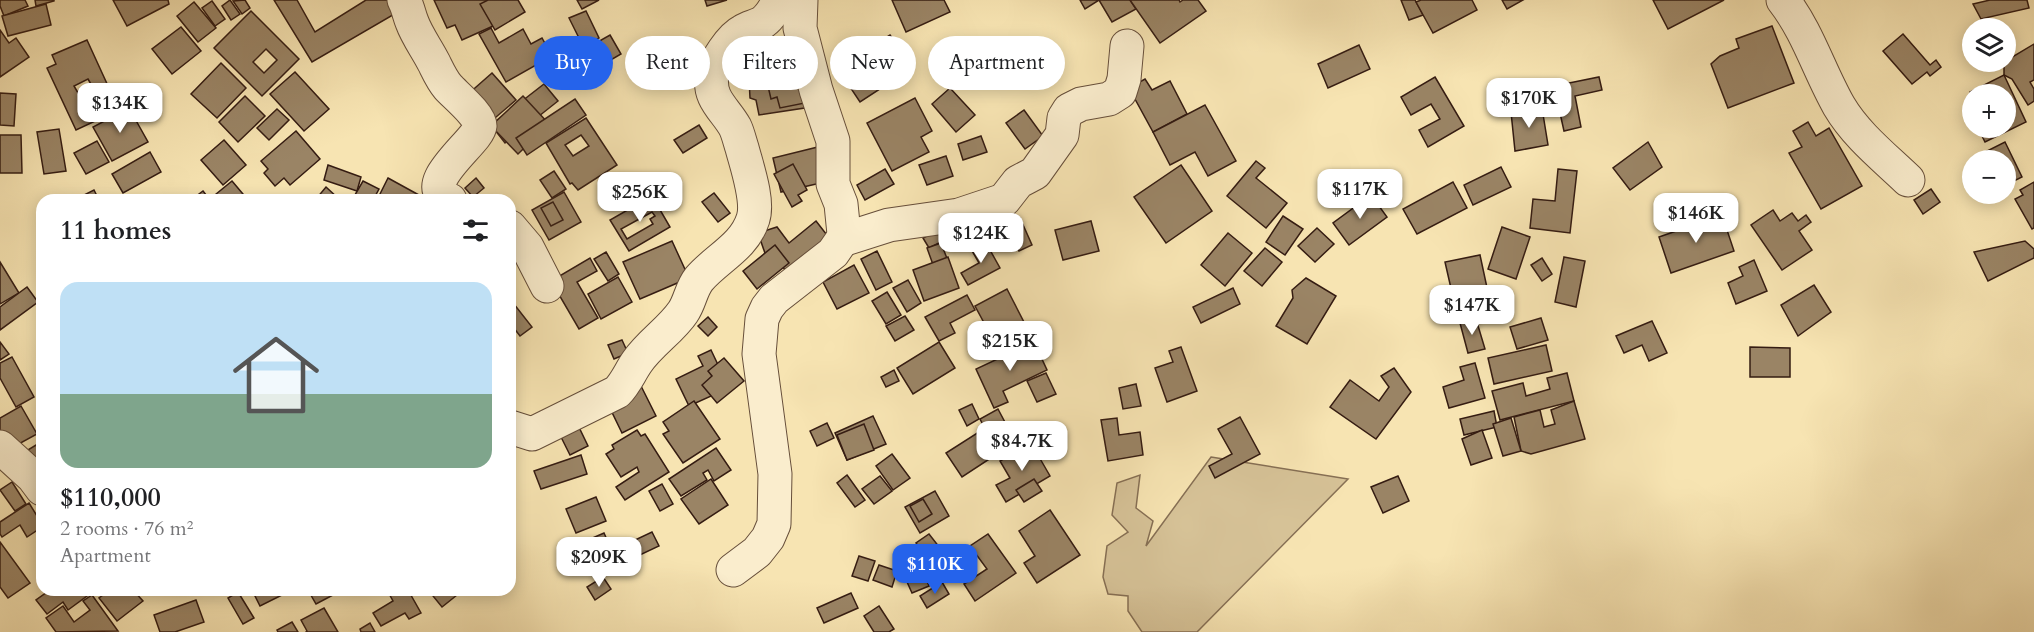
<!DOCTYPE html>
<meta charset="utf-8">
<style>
:root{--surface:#fff;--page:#f2f2f2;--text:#202124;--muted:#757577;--line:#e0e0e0;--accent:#2563eb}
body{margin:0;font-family:Cardo,serif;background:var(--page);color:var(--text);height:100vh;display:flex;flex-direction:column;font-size:22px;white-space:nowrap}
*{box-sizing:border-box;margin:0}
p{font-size:20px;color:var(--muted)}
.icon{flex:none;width:33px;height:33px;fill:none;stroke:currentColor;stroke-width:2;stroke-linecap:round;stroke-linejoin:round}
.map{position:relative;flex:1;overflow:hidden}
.details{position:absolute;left:36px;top:194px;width:480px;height:402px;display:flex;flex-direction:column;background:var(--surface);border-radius:18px;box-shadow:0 3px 15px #0003}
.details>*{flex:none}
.guide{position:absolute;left:534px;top:36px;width:570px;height:54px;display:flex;gap:12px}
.buttons{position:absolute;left:1962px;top:18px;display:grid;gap:12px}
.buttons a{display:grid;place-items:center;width:54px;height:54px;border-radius:50%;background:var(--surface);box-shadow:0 3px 15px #0003;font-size:30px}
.price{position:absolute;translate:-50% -51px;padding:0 14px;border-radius:12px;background:#fff;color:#222;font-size:20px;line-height:39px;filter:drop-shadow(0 2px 3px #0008)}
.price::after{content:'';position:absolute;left:50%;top:36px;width:18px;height:14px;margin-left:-9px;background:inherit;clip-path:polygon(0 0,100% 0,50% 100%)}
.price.current{background:var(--accent);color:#fff}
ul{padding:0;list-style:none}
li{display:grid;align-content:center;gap:12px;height:318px;padding:0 24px}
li+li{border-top:2px solid var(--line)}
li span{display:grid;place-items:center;height:186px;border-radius:18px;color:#555}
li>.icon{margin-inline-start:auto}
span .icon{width:108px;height:108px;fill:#fffc;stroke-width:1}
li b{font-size:26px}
h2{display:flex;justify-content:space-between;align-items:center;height:72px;padding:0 24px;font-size:26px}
.tag{padding:0 21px;border-radius:27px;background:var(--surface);box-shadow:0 3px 15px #0003;font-size:21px;line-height:54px}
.tag.current{background:var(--accent);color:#fff}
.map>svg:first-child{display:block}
.green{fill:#d6c297;stroke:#866f54;stroke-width:1.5}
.building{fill:#9a8465;stroke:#351c12;stroke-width:1.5;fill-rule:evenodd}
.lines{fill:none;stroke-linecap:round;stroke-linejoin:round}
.minor-casing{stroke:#664e3a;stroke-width:35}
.minor{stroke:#faedcd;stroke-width:33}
</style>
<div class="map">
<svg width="2034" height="632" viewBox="0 0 2034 632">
<rect width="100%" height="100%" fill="#f7e4b2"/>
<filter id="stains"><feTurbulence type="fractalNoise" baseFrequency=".00333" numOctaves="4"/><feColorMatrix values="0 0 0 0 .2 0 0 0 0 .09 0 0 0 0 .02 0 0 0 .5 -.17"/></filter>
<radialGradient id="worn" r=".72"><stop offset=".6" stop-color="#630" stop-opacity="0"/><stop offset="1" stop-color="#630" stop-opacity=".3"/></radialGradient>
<polygon class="green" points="1211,457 1348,479 1197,632 1142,632 1128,611 1128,596 1108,594 1103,577 1107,546 1128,532 1112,515 1117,483 1140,475 1136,508 1153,521 1146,546"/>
<g class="building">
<polygon points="0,0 25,0 28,6 4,16 0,6"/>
<polygon points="35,0 54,0 54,1 36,6"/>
<polygon points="113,0 168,0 169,4 127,26"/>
<polygon points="230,0 240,14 231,20 222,6"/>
<polygon points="245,0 250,8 242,14 233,1"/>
<polygon points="274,0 297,0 315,32 366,0 391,0 398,12 312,62"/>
<polygon points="434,0 492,0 502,22 462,40 455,25 447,28"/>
<polygon points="488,0 518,0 525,12 495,30 480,4"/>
<polygon points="577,0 599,0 582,9"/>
<polygon points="705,0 727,0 707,6"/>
<polygon points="892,0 944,0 950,12 906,32"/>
<polygon points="1080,0 1130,0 1136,9 1112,22 1099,0 1085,9"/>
<polygon points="1130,0 1179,0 1180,2 1183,0 1198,0 1206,11 1160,43"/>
<polygon points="1401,0 1415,0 1423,15 1409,20"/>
<polygon points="1421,0 1472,0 1477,10 1433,33 1416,2"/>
<polygon points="1502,0 1523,0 1507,9"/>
<polygon points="1653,0 1724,0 1668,29"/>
<polygon points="1990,0 2027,0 2029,8 1981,19 1973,4"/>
<polygon points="212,1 225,19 215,26 202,8"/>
<polygon points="194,2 216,28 198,42 177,16"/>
<polygon points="46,4 51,25 8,36 2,16"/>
<path d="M251,11L299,59L262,96L214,48ZM266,49L277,60L264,73L253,62Z"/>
<polygon points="586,11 599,38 583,46 569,18"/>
<polygon points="1772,26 1794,83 1728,108 1711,64 1720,56 1739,48 1736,39"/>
<polygon points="181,27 201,51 172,74 152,49"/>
<polygon points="491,28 499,43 523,29 531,44 542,38 552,56 506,82 479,34"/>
<polygon points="0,30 9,43 16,38 29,57 0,77"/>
<polygon points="1903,34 1930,65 1936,60 1941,67 1930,76 1927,72 1912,84 1883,51"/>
<polygon points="610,35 621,54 592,71 580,52"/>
<polygon points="890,35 912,68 860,102 844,78 848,75 840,64 856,54 871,77 897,60 892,52 869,67 860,54"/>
<path d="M87,40L119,110L76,130L47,68L56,64L52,55ZM88,79L99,98L85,105L74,86Z"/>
<polygon points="2034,44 2034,80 2030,82 2034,89 2034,101 2028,105 2012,79 2004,75 2004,62"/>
<polygon points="1359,45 1370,69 1328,88 1318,64"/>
<polygon points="794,55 796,80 807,82 811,107 759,115 756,100 750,98 748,59"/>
<polygon points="771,58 777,75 761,80 756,63"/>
<polygon points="801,61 805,103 780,108 777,97 771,99 764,69"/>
<polygon points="221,63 246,88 217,118 191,94"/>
<polygon points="295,72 329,109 304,131 270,94"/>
<polygon points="492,73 516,100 482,129 459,102"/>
<polygon points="2004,75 2026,122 1985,142 1978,128 2006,128 2006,107 2007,106 2006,94 1972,96 1970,92"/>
<polygon points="1435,77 1464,126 1428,147 1419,130 1440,119 1431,104 1411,115 1401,97"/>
<polygon points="1599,77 1602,90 1575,96 1581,127 1564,131 1554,86"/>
<polygon points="1145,79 1152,90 1170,81 1187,114 1153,132 1129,88"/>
<polygon points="544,84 558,101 505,143 491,125"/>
<polygon points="950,88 975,115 956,132 932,104"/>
<polygon points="0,93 16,94 14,126 0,125"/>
<polygon points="245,96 265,116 238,142 219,122"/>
<polygon points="523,96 549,124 518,154 491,126"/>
<polygon points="915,98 932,131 921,137 929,152 892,171 867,123"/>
<polygon points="575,99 586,115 527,155 516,138"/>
<polygon points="1205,105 1236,161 1208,176 1195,152 1170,165 1153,132"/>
<polygon points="129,108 148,142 112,161 93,127"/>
<polygon points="1542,108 1548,145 1515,151 1511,112"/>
<polygon points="277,109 289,120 269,140 257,128"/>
<polygon points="1024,110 1043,136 1025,149 1006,123"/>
<path d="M586,118L617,165L578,190L572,183L570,184L546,143ZM581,135L589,146L573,156L565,145Z"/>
<polygon points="1808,122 1816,136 1829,128 1862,186 1821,209 1789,153 1802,147 1793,131"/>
<polygon points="699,125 707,138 683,153 674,140"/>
<polygon points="59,129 66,171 44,174 37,132"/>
<polygon points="296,131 320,159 290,185 284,178 275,186 264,173 268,169 261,161"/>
<polygon points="0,135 21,135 22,173 0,173"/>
<polygon points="981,136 987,152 963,160 958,144"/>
<polygon points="224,140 246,165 223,185 201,160"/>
<polygon points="97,141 109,162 86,174 74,153"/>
<polygon points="1648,142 1662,167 1630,190 1613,168"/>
<polygon points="2005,142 2022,177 2006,185 2006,160 1987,160 1983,153"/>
<polygon points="826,145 834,180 781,192 773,158"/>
<polygon points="150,152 161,172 123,193 112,174"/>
<polygon points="946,156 953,176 927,185 919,165"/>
<polygon points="1256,161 1265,168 1256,178 1287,203 1266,228 1227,196"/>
<polygon points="793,164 807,190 798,195 802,201 792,207 774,174"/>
<polygon points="328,165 361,177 357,191 324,180"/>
<polygon points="1181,165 1212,211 1166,243 1134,197"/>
<polygon points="1501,167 1511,187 1473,205 1464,185"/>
<polygon points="885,169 894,184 865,200 857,185"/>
<polygon points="1558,169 1577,171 1570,233 1530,228 1533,199 1555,201"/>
<polygon points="554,171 566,189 552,198 540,180"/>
<polygon points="388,178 428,200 377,200"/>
<polygon points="476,178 484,188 473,197 465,188"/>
<polygon points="232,181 248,200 210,199"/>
<polygon points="363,181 379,189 373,200 352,200"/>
<polygon points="1453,182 1467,208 1417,234 1403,209"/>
<polygon points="2034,182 2034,228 2032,229 2015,199 2023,195 2020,190"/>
<polygon points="326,187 340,200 316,199"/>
<polygon points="1931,189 1940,202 1923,214 1914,200"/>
<polygon points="94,190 99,200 79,200 78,198"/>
<polygon points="203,191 210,200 196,200 195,197"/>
<polygon points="564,192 581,222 549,240 532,210"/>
<polygon points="714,193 730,213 718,222 702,202"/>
<polygon points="1371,195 1387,217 1349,245 1333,223"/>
<path d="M652,196L670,227L629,251L610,220ZM652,212L655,216L650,219L653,224L627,239L621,229Z"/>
<polygon points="553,202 563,220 551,226 541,208"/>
<polygon points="1773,210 1780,221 1792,213 1798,221 1806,215 1811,222 1799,231 1812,250 1782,270 1751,225"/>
<polygon points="1722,215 1734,251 1671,273 1659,237"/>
<polygon points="1283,216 1303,229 1285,255 1266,242"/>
<polygon points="1020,218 1032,245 1019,251 1007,223"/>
<polygon points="816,221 834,244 791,278 777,259 767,259 758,233 777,227 789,243"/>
<polygon points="1091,221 1099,251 1063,260 1055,230"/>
<polygon points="1502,227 1530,237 1516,279 1488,269"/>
<polygon points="1317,228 1334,244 1315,262 1298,246"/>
<polygon points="939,230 945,240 929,248 923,238"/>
<polygon points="1228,233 1252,253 1225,286 1201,265"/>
<polygon points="672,241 689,278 640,299 623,262"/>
<polygon points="985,241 1000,268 968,285 961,273 979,263 971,249"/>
<polygon points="2025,241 2034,249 2034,258 1988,281 1974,252"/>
<polygon points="941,243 955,279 940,284 927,248"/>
<polygon points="775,245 789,263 757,289 743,271"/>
<polygon points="1265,248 1282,262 1262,286 1244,271"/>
<polygon points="877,251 892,282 876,290 861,259"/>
<polygon points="606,252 619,274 608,281 594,259"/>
<polygon points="1480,255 1492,311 1458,319 1445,262"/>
<polygon points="948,257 959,288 924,301 913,270"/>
<polygon points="1564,257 1585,261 1576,307 1555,302"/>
<polygon points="590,258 597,271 577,282 598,318 579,329 551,281"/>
<polygon points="1542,258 1552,274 1542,281 1531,265"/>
<polygon points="1754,260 1767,291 1736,304 1728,283 1743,276 1739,267"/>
<polygon points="0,262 19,293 0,304"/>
<polygon points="854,265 869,293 837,309 823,282"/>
<polygon points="618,277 632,302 601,319 588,294"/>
<polygon points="1306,278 1336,296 1307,344 1276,326 1293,298 1292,290"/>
<polygon points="908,280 921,303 907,312 893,288"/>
<polygon points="1814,285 1831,312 1798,336 1781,305"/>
<polygon points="27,287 38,302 0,330 0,307"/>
<polygon points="1233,288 1240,304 1201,323 1193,307"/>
<polygon points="1007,289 1027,328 996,345 975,306"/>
<polygon points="887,292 901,315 886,324 872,301"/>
<polygon points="967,295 975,310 950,323 955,333 939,341 925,317"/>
<polygon points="510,299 532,327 520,336 510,323"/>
<polygon points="905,316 914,330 895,341 886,326"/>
<polygon points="708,317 717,327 708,336 698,326"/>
<polygon points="1541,318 1548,340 1517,349 1510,327"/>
<polygon points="1476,319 1485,349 1468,353 1460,323"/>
<polygon points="1652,321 1667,353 1649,361 1642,345 1624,353 1616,336"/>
<polygon points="622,340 628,353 614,359 608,345"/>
<polygon points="0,342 9,354 0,360"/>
<polygon points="939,342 955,368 913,394 897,368"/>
<polygon points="1034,342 1047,370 1003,391 1008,402 994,408 976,369"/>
<polygon points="1546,345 1552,371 1494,384 1488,358"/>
<polygon points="1181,347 1197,391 1167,402 1155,368 1173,362 1169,351"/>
<polygon points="1750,347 1790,348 1790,377 1750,377"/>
<polygon points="711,350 729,388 689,406 676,379 703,366 698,356"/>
<polygon points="12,357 34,397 16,407 0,378 0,363"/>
<polygon points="724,358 744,381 717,403 702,385 712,376 708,371"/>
<polygon points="1475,363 1485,398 1449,408 1443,387 1464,380 1460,367"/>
<polygon points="1394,368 1411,392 1376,439 1330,407 1350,380 1379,401 1389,387 1381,376"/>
<polygon points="894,370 899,381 886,387 881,377"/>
<polygon points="1046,373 1056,394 1037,402 1027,381"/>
<polygon points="1567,373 1574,401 1500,420 1492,391 1523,383 1526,396 1550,389 1547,378"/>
<polygon points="1136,384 1141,406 1123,409 1119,388"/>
<polygon points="641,386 656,416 622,433 607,402"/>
<polygon points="694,401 720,439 683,463 663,434 669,431 663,422"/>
<polygon points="1574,401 1585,439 1531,454 1521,451 1514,417 1540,410 1544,427 1555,424 1551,410"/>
<polygon points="972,404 979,419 967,426 959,410"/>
<polygon points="21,406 37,434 6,451 0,441 0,418"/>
<polygon points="998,409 1008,428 990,438 980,419"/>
<polygon points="1494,411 1497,427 1464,435 1460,419"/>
<polygon points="873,416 886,444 847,460 835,433"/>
<polygon points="1240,417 1260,454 1215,478 1209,466 1232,454 1218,429"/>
<polygon points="1117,418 1119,435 1140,432 1143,455 1108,461 1101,420"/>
<polygon points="1511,418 1521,451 1503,456 1493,424"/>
<polygon points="575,419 588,446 570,455 556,427"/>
<polygon points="827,423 834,438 817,446 810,431"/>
<polygon points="864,424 874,450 847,460 837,435"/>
<polygon points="637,430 641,436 645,434 669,472 625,500 616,487 639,472 637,467 621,477 606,454 614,449 612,445"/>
<polygon points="982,430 997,454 962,477 946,453"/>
<polygon points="1482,430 1492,458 1471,465 1462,439"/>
<polygon points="1031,443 1050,476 1006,502 996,485 1010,478 1000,461"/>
<polygon points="36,445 42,454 42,460 27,469 18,456"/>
<polygon points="716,448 731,470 714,481 708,470 703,473 707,480 681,496 669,479"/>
<polygon points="892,454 910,478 893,490 876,466"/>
<polygon points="581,455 587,474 541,489 534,471"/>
<polygon points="847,475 865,500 855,507 837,483"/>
<polygon points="880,476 892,491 874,504 862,489"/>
<polygon points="1398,476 1409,501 1383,513 1371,487"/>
<polygon points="711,479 728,505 699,524 681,499"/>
<polygon points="1034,479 1042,491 1024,502 1016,490"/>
<polygon points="12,482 26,504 15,511 0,490"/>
<polygon points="662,484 673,504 660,511 649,491"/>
<polygon points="935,491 949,516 920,533 905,507"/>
<polygon points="596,497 606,521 576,533 566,509"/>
<polygon points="923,499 932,514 919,522 910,506"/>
<polygon points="29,503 42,524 42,527 27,537 20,525 2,537 0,534 0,522"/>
<polygon points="1050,510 1080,555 1037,583 1024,563 1035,556 1019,531"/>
<polygon points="652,532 659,546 625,562 618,548"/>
<polygon points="604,533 616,560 585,575 572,547"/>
<polygon points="929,534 940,548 927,558 916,543"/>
<polygon points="988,534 1016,573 975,601 964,584 987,569 970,546"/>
<polygon points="0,542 30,583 8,598 0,587"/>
<polygon points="859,556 875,561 868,581 852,576"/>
<polygon points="879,565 897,571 892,587 873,580"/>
<polygon points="921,566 929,586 912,593 903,573"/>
<polygon points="603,577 611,589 595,600 587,587"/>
<polygon points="942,582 949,594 927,608 920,596"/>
<polygon points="50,590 89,590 91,593 68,610 63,602 47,614 36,600"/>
<polygon points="110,590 133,590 143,601 117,621 99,598"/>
<polygon points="252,590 292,590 260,606"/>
<polygon points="308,590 332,590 335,594 316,604"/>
<polygon points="387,590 408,590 421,613 409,619 405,613 381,626 373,613 393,601"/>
<polygon points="441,590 452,590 457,595 442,607 433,596"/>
<polygon points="238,592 254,618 243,624 228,598"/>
<polygon points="851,593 858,608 824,623 817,608"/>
<polygon points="92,595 118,631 56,632 46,618 63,606 74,622 90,610 83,601"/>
<polygon points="196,600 204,622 175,632 160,632 154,615"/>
<polygon points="879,606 894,629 889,632 874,632 864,616"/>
<polygon points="324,608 338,632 306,632 307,631 301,620"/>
<polygon points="292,622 298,632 278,632 277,630"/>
<polygon points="370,623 375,632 361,632 360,629"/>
</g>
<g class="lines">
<g class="minor-casing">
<g id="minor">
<path d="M404,0C408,7 409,15 412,22C417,36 427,49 434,63C438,71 442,80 448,87C454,94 481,116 480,126C479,141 413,186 450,200"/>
<path d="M1783,0C1808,32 1819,71 1839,106C1856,135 1884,157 1908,180"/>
<polyline points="510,227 527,247 547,286"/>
<polyline points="842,240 889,225 959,215 1004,200 1018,182 1035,173 1062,135 1064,118 1069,110 1081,104 1109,99 1120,92 1124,79 1127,46"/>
<path d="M510,427L532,434L617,392C626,383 630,372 637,362C650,343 671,330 683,312C690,302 691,289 699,279C717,258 744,247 753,219C759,201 747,167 742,148C740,142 738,133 735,127C725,109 708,99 712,75C714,62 731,37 743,31C749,27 757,26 763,22C771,16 775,8 779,0"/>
<polyline points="0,447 33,477 42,489"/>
<polyline points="733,570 757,552 768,538 774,524 775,474 759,354 762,319 767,308 774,299 833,253 842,240 844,234 841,204 833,184 833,141 816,90 800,28 801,0"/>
</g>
</g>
<use href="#minor" class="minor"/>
</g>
<rect width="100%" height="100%" filter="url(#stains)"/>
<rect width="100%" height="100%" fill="url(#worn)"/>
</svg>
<div class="buttons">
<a><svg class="icon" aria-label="layers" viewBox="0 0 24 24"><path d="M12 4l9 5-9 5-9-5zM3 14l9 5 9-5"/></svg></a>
<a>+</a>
<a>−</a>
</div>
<b class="price" style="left:1529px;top:129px">$170K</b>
<b class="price" style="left:120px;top:134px">$134K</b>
<b class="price" style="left:1360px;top:220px">$117K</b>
<b class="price" style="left:640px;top:223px">$256K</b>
<b class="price" style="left:1696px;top:244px">$146K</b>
<b class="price" style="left:981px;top:264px">$124K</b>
<b class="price" style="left:1472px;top:336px">$147K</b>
<b class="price" style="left:1010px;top:372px">$215K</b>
<b class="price" style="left:1022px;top:472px">$84.7K</b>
<b class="price" style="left:599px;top:588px">$209K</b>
<b class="price current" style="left:935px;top:595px">$110K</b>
<div class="guide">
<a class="tag current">Buy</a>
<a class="tag">Rent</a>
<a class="tag">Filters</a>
<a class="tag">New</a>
<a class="tag">Apartment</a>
</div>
<section class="details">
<h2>11 homes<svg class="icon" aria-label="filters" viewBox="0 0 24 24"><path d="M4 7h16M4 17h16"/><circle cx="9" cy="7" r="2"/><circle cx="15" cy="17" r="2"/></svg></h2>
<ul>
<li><span style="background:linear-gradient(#bfe0f5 60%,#7fa58c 0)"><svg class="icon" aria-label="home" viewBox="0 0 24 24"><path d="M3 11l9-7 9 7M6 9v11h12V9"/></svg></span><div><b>$110,000</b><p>2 rooms · 76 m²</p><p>Apartment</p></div></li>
</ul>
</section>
</div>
